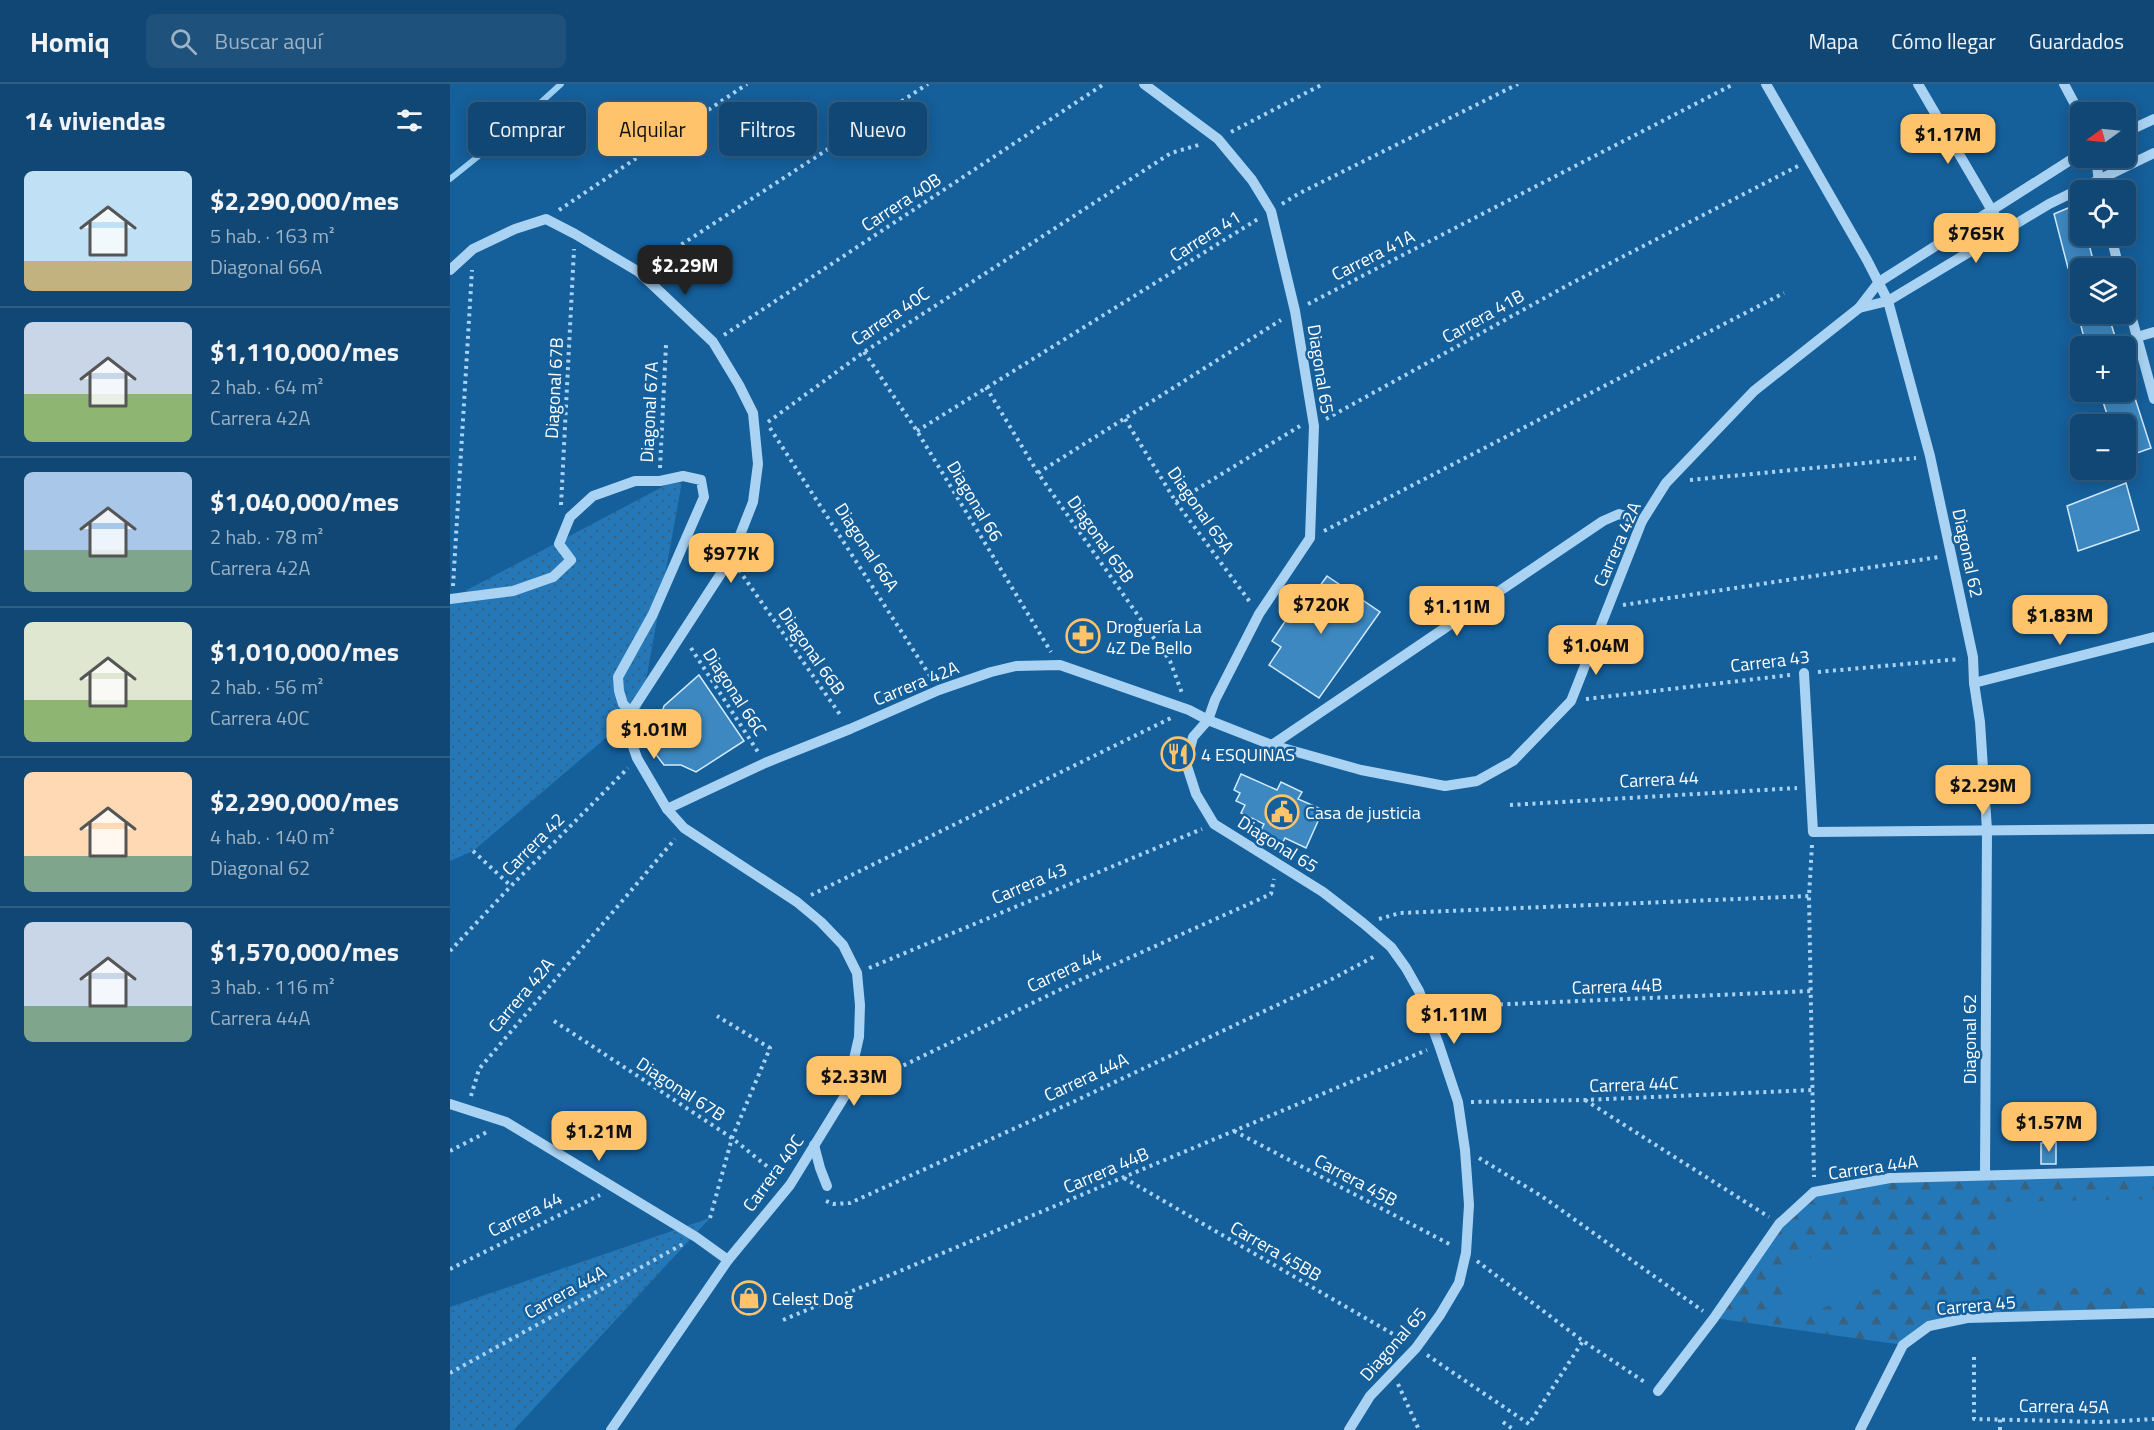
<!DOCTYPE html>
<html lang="es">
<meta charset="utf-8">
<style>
:root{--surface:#104774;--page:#1e517c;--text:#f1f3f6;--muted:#9cb2c5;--line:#305f86;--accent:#ffc36c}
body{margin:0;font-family:"Titillium Web",sans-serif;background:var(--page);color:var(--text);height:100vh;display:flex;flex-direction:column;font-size:22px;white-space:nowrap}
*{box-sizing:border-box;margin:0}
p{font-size:20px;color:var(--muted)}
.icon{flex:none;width:33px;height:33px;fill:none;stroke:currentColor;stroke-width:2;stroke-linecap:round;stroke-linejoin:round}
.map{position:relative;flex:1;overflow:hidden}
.details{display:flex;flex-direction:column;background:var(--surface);width:450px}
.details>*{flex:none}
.banner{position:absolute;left:18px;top:18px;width:570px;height:54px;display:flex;gap:12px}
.needle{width:39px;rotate:255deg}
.buttons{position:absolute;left:1620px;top:18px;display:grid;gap:12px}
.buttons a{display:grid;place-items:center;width:66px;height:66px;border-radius:9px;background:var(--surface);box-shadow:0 3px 15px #0003,0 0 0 2px var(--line);font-size:30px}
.price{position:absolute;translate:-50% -51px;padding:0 14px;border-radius:12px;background:var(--accent);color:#111;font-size:20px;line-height:39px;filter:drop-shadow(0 2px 3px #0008)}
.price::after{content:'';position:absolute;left:50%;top:36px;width:18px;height:14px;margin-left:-9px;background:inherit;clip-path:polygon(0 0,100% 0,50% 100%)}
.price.active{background:#222;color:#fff}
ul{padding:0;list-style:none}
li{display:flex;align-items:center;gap:18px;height:150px;padding:0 24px}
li+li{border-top:2px solid var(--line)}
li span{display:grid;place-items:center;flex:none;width:168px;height:120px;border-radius:9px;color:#555}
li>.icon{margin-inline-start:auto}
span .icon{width:72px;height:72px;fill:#fffc;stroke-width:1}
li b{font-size:26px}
h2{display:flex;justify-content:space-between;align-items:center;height:72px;padding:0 24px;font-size:26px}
.pill{padding:0 21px;border-radius:9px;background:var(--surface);box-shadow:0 3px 15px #0003,0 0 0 2px var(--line);font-size:21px;line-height:54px}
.pill.active{background:var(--accent);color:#111}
header{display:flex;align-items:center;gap:36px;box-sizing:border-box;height:84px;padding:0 30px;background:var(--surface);border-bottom:2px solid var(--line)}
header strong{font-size:28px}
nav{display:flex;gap:33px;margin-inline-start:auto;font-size:21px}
.search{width:420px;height:54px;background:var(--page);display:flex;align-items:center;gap:15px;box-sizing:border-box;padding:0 21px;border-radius:9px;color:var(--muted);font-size:22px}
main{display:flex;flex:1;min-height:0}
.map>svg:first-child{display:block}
.grass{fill:url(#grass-dots)}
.forest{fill:url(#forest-firs)}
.garden{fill:#2478b8}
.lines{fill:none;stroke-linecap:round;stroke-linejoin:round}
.stream{stroke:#9cd0f5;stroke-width:6}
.building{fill:#3d88c1;stroke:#d2eafd;stroke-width:1.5}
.path{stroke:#aad3f3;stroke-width:4;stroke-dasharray:3 4.5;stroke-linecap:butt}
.minor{stroke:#aad3f3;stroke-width:10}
.labels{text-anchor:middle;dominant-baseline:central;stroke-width:5;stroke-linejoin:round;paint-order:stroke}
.street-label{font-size:18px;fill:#fff;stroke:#155f9b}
.poi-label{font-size:18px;fill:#fff;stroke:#155f9b;text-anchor:start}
</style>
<header>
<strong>Homiq</strong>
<div class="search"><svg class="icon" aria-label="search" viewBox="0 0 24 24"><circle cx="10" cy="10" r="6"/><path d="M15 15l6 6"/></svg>Buscar aquí</div>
<nav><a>Mapa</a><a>Cómo llegar</a><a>Guardados</a></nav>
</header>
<main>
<section class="details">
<h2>14 viviendas<svg class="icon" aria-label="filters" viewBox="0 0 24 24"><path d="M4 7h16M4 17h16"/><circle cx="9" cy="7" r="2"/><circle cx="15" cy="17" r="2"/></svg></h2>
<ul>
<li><span style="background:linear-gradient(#bfe0f5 75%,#c2b280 0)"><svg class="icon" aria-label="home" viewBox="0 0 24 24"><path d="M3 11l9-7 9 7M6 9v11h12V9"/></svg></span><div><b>$2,290,000/mes</b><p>5 hab. · 163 m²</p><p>Diagonal 66A</p></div></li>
<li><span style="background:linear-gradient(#c9d6e8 60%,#8fb573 0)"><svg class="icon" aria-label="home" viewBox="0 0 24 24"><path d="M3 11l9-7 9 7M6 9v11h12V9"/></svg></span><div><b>$1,110,000/mes</b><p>2 hab. · 64 m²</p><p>Carrera 42A</p></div></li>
<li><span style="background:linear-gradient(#a9c7e8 65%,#7fa58c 0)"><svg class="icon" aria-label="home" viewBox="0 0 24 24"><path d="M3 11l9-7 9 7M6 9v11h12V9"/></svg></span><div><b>$1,040,000/mes</b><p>2 hab. · 78 m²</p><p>Carrera 42A</p></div></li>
<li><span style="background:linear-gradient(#dfe7d0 65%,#8fb573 0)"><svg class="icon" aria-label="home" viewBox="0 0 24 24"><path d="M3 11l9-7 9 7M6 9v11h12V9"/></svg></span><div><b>$1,010,000/mes</b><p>2 hab. · 56 m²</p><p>Carrera 40C</p></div></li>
<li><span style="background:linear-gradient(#ffd9b3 70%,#7fa58c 0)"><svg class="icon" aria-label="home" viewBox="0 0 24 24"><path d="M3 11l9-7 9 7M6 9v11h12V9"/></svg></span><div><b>$2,290,000/mes</b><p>4 hab. · 140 m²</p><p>Diagonal 62</p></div></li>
<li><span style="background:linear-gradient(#c9d6e8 70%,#7fa58c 0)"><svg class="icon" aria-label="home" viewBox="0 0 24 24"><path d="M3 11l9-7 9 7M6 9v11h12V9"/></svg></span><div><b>$1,570,000/mes</b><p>3 hab. · 116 m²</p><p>Carrera 44A</p></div></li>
</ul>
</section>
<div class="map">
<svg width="1704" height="1346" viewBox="0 0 1704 1346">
<defs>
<pattern id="grass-dots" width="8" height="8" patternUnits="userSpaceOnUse" patternTransform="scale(1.5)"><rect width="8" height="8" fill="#2478b8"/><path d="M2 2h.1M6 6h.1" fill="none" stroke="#386282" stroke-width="1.8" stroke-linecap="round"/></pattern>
<pattern id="forest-firs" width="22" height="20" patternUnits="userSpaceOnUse" patternTransform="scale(1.5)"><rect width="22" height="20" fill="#2478b8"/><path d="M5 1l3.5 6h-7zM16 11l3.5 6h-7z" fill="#386282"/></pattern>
</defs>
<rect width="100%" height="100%" fill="#155f9b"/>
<g class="grass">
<polygon points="233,392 191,624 23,767 0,777 0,515"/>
<polygon points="260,1134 64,1346 0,1346 0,1223"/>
</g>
<polygon class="forest" points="1704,1087 1704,1229 1517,1234 1479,1242 1453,1261 1264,1234 1329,1140 1364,1108 1440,1094"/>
<g class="garden">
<polygon points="1704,1115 1704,1203 1547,1205 1546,1118"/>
<polygon points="1427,1151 1443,1200 1343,1234 1327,1185"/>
</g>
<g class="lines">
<polyline class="stream" points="0,95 56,50 111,0"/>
</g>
<g class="building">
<polygon points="1630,119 1630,152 1637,152 1645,184 1618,184 1604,130"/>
<polygon points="1628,230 1658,230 1668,262 1636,262"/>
<polygon points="1650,308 1683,308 1701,364 1676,373 1676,340 1660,340"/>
<polygon points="1676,399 1689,446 1628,467 1617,422"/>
<polygon points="877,492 930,528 869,614 819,581 831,563 822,557 859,501 867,506"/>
<polygon points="249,591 294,657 246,688 231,681 214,681 201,664 214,622"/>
<polygon points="791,690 827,706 831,698 852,708 848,715 873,726 856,764 835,754 831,762 808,752 814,740 791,729 795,721 786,717 790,709 784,706"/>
<polygon points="1606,1058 1606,1080 1591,1080 1591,1059"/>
</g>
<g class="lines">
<g class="path">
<polyline points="781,48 873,0"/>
<polyline points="832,120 848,110 1068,0"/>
<polyline points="109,126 297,0"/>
<polyline points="200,181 478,0"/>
<polyline points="858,220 1284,0"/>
<polyline points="274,251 654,0"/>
<polyline points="414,268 467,347 601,568"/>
<polyline points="536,303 588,389 720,577 732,609"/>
<polyline points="675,335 726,418 800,518"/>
<polyline points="876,335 1118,201 1348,82"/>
<polyline points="318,338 414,268 721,69 752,60"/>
<polyline points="320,344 482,595"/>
<polyline points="467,347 808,135"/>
<polyline points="210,384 216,261"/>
<polyline points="588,389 831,236"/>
<polyline points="1240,396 1466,374"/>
<polyline points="726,418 850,342"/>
<polyline points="111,421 124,165"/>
<polyline points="874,447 1334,209"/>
<polyline points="289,486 391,632"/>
<polyline points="3,502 22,186"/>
<polyline points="1173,521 1489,473"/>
<polyline points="241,564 308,668"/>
<polyline points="1368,588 1510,575"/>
<polyline points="1136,615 1340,591"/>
<polyline points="1060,721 1347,704"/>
<polyline points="1362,761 1359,812 1364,1093"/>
<polyline points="23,767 61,802"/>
<polyline points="361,811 721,634"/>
<polyline points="929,835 950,829 1359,812"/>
<polyline points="0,867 61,802 178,684"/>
<polyline points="419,884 752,745"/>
<polyline points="990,923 1361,907"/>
<polyline points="104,937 282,1054 329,1092"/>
<polyline points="413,1001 630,896 821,810 824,795"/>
<polyline points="21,1012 29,985 225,755"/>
<polyline points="1135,1016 1319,1133"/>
<polyline points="1021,1018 1135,1016 1362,1006"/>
<polyline points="784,1047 1003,1162"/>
<polyline points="0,1067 37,1048"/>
<polyline points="1029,1074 1093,1113 1253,1227"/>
<polyline points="674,1094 955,1257"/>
<polyline points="376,1117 383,1120 400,1119 625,1017 882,895 927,871"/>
<polyline points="260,1134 282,1054 320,964 267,932"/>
<polyline points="1027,1177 1133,1257 1196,1299"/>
<polyline points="0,1185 150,1111"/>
<polyline points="333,1236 977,966"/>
<polyline points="977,1271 1079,1340 1133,1257"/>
<polyline points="1524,1273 1524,1335 1653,1338 1704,1335"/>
<polyline points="0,1289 233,1160"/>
<polyline points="948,1300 969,1346"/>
<polyline points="1053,1338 1064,1346"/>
<polyline points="1550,1346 1550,1335"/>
</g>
<g class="minor">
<polyline points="694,0 768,55 802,96 821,127 845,227 864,342 860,454 809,530 765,616 758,636 743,653 736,679 746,710 764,740 873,808 913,839 941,863 956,884 969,907 989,961 1008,1018 1015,1066 1019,1121 1016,1169 1009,1199 990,1231 966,1264 920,1312 899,1346"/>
<polyline points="1316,0 1417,176 1438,217 1480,372 1523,573 1524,599 1530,638 1537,746 1535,1090"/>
<polyline points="1468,0 1554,147"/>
<polyline points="1614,0 1630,30"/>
<polyline points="1676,48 1704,35"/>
<polyline points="1646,74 1650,106"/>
<polyline points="1661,152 1669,184"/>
<polyline points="0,186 23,165 65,145 96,135 125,150 189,188 263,258 289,301 303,329 308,380 303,418 281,474 181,628 179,651 187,674 217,725 234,744 347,818 371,838 393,861 407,889 410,921 409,953 396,1010 340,1101 278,1176 161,1346"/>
<polyline points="1676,213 1704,315"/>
<polyline points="1409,224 1438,217 1599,120 1704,69"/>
<polyline points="1687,253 1704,248"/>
<polyline points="0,515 63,507 103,493 121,476 109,460 120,433 143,412 185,397 210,397 233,392 251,396 254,413 203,530 168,593 169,607 173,620 181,628"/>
<polyline points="1354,589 1363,748 1704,745"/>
<polyline points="1524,599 1704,553"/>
<polyline points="822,661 1153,437 1169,430 1192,437"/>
<polyline points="217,725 315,679 400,645 489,606 541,588 566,582 610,581 739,626 758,636 822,661 911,686 995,702 1027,697 1063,677 1121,617 1192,437 1216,399 1304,307 1409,224 1429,198 1630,70"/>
<polyline points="0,1020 56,1038 246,1153 278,1176"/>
<polyline points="364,1061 370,1084 377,1102"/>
<polyline points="1208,1307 1264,1234 1329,1140 1364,1108 1440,1094 1704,1087"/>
<polyline points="1410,1346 1453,1261 1479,1242 1517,1234 1704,1229"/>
</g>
</g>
<defs>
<g id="pharmacy-ring" transform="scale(1.725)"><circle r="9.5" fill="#155f9b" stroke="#ffc36c" stroke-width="1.5"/><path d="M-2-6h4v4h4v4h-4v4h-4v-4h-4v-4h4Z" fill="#ffc36c"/></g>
<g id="restaurant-ring" transform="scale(1.725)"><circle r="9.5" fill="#155f9b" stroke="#ffc36c" stroke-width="1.5"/><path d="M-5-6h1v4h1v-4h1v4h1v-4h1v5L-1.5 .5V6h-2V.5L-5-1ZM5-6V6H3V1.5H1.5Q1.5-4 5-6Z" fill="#ffc36c"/></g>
<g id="civic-ring" transform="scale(1.725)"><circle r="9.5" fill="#155f9b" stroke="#ffc36c" stroke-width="1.5"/><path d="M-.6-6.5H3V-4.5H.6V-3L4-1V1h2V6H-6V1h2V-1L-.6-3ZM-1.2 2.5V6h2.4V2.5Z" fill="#ffc36c"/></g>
<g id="shop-ring" transform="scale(1.725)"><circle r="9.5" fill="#155f9b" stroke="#ffc36c" stroke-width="1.5"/><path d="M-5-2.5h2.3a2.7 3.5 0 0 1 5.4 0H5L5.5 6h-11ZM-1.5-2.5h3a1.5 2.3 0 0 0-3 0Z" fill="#ffc36c"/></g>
</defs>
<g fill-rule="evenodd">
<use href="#pharmacy-ring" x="633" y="552"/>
<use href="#restaurant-ring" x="728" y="670"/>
<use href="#civic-ring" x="832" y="728"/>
<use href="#shop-ring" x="299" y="1214"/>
</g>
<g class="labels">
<g class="street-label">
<text transform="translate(451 118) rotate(-33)">Carrera 40B</text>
<text transform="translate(755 152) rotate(-32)">Carrera 41</text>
<text transform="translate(923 171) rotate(-27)">Carrera 41A</text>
<text transform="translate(440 232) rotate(-34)">Carrera 40C</text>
<text transform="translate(1033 232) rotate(-29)">Carrera 41B</text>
<text transform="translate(871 285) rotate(81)">Diagonal 65</text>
<text transform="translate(104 304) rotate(-87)">Diagonal 67B</text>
<text transform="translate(199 328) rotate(-87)">Diagonal 67A</text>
<text transform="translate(525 417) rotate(59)">Diagonal 66</text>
<text transform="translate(751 426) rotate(55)">Diagonal 65A</text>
<text transform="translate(651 455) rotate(55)">Diagonal 65B</text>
<text transform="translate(1167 460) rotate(-66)">Carrera 42A</text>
<text transform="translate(417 463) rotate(57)">Diagonal 66A</text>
<text transform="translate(1518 469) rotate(78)">Diagonal 62</text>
<text transform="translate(362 567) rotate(55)">Diagonal 66B</text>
<text transform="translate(1320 577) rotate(-7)">Carrera 43</text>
<text transform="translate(466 599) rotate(-22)">Carrera 42A</text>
<text transform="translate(285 608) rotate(57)">Diagonal 66C</text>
<text transform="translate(1209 695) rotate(-3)">Carrera 44</text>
<text transform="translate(83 760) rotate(-45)">Carrera 42</text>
<text transform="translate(828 760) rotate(32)">Diagonal 65</text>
<text transform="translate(579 799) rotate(-23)">Carrera 43</text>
<text transform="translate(614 886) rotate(-25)">Carrera 44</text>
<text transform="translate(1167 902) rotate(-2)">Carrera 44B</text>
<text transform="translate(71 911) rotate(-50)">Carrera 42A</text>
<text transform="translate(1519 955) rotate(-90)">Diagonal 62</text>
<text transform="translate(636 993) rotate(-25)">Carrera 44A</text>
<text transform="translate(1184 1000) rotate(-2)">Carrera 44C</text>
<text transform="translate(231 1005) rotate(33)">Diagonal 67B</text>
<text transform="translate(1423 1083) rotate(-8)">Carrera 44A</text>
<text transform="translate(656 1086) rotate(-23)">Carrera 44B</text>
<text transform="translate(323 1089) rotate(-54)">Carrera 40C</text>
<text transform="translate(906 1096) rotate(28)">Carrera 45B</text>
<text transform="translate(75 1130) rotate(-26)">Carrera 44</text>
<text transform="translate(826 1167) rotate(30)">Carrera 45BB</text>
<text transform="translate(115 1208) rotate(-29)">Carrera 44A</text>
<text transform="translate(1526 1221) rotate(-5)">Carrera 45</text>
<text transform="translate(943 1260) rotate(-49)">Diagonal 65</text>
<text transform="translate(1614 1322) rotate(1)">Carrera 45A</text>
</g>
<g class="poi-label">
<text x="656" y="542">Droguería La<tspan x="656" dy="21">4Z De Bello</tspan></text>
<text x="751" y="670">4 ESQUINAS</text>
<text x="855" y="728">Casa de justicia</text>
<text x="322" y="1214">Celest Dog</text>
</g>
</g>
</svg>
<div class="buttons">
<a><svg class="needle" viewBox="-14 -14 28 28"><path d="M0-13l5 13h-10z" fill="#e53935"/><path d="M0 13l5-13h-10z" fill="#9cb2c5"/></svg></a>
<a><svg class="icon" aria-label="locate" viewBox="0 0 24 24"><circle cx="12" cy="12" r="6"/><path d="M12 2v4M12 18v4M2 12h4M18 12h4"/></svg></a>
<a><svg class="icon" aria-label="layers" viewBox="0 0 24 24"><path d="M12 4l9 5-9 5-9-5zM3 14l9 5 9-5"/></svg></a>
<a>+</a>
<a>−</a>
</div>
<b class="price" style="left:1498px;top:81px">$1.17M</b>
<b class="price" style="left:1526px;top:180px">$765K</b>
<b class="price active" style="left:235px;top:212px">$2.29M</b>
<b class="price" style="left:281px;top:500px">$977K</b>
<b class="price" style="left:871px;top:551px">$720K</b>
<b class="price" style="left:1007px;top:553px">$1.11M</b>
<b class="price" style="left:1610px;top:562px">$1.83M</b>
<b class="price" style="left:1146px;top:592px">$1.04M</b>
<b class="price" style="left:204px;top:676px">$1.01M</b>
<b class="price" style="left:1533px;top:732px">$2.29M</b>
<b class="price" style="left:1004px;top:961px">$1.11M</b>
<b class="price" style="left:404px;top:1023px">$2.33M</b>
<b class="price" style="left:1599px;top:1069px">$1.57M</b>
<b class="price" style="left:149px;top:1078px">$1.21M</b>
<div class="banner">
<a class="pill">Comprar</a>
<a class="pill active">Alquilar</a>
<a class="pill">Filtros</a>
<a class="pill">Nuevo</a>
</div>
</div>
</main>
